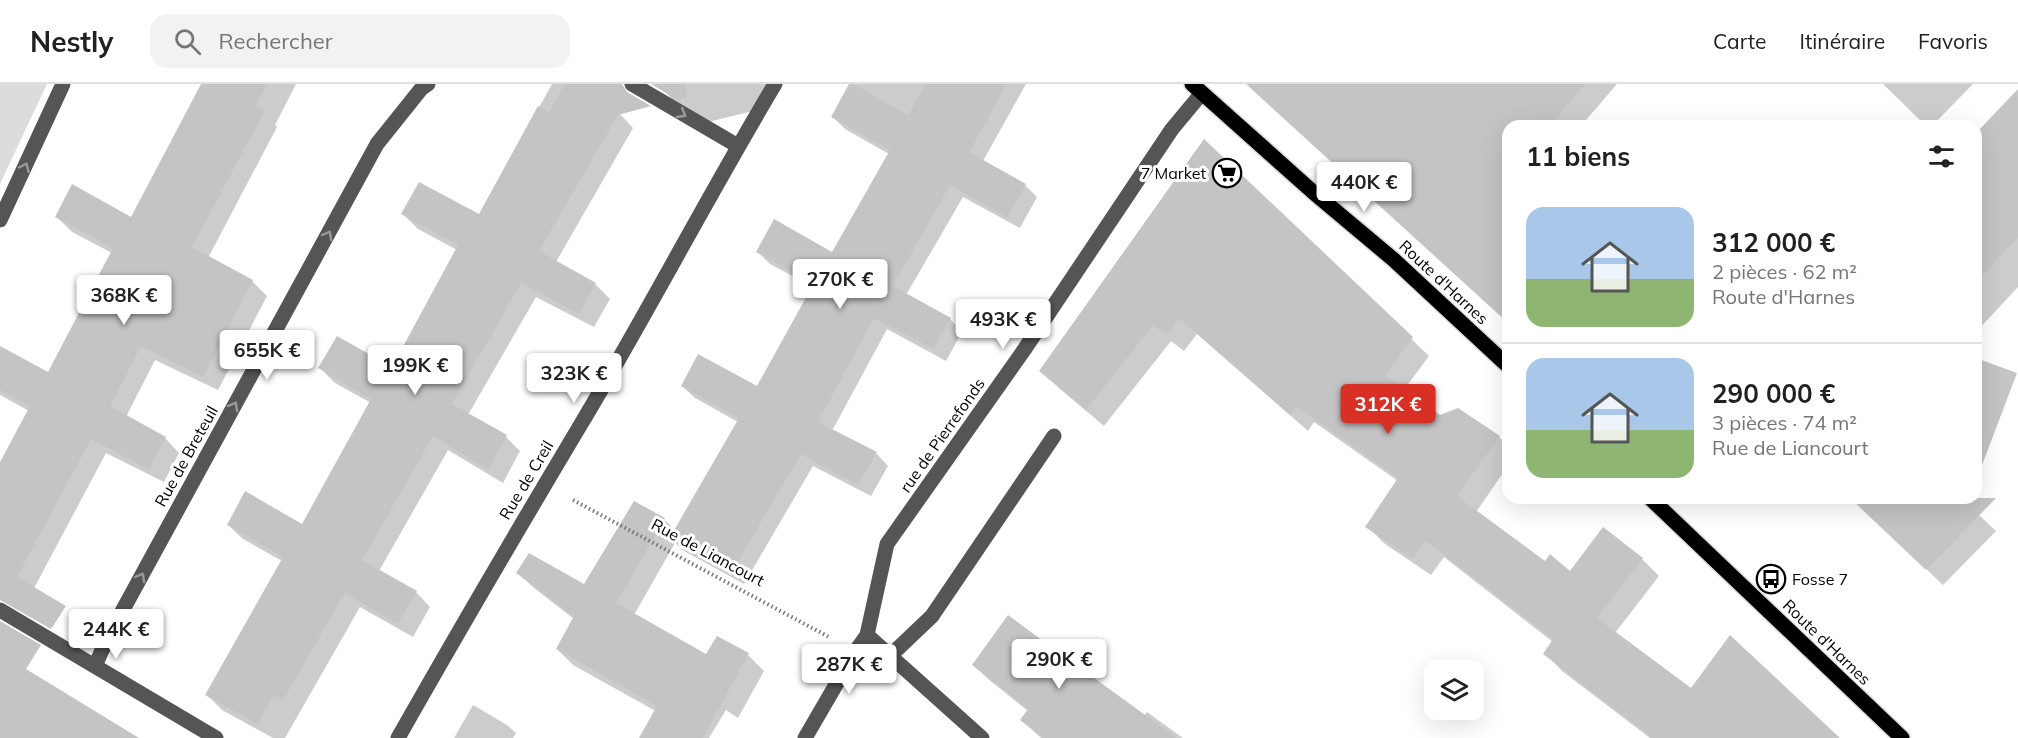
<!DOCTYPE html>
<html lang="fr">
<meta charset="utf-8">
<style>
:root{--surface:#fff;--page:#f2f2f2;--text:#202124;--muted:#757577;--line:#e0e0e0;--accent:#d93025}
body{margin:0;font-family:Mulish,sans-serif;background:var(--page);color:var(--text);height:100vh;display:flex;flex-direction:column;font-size:22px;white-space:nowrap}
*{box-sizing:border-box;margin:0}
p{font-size:20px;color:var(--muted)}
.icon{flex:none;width:33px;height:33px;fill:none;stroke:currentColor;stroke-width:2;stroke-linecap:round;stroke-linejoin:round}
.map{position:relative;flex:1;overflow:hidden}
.drawer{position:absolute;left:1502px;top:36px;width:480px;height:384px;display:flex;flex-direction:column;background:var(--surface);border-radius:18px;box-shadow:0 6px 24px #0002}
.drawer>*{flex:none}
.fabs{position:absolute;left:1424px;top:576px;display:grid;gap:12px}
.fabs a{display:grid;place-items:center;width:60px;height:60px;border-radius:12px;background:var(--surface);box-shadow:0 6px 24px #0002;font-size:30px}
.price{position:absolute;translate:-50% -51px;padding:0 14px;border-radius:6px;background:#fff;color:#222;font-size:20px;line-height:39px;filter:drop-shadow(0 2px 3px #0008)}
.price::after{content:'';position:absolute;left:50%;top:36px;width:18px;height:14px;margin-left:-9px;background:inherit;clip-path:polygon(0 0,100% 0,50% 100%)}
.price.active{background:var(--accent);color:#fff}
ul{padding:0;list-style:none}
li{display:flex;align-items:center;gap:18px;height:150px;padding:0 24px}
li+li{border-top:2px solid var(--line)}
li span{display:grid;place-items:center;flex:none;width:168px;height:120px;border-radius:18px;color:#555}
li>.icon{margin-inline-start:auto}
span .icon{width:72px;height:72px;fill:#fffc;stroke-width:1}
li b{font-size:26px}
h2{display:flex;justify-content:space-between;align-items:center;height:72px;padding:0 24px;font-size:26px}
header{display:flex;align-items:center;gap:36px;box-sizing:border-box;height:84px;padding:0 30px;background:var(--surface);border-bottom:2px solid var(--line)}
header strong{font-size:28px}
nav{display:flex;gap:33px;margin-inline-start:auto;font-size:21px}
.search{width:420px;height:54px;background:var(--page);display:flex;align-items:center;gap:15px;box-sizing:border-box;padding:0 21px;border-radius:18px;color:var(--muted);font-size:22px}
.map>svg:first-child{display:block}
.green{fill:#dcdcdc}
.shadow{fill:#0003}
.building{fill:#c4c4c4}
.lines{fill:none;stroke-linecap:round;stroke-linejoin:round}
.major-casing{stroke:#dbdbdb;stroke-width:18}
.path{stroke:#777;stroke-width:4;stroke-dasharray:1.5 3;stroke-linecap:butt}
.minor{stroke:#555;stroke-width:15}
.major{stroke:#000;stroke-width:15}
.oneway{stroke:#999}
.labels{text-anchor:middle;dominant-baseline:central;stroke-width:6;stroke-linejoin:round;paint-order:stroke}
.poi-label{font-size:16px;fill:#000;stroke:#fff;text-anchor:end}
.street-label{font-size:16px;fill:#000;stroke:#fff}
</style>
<header>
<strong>Nestly</strong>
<div class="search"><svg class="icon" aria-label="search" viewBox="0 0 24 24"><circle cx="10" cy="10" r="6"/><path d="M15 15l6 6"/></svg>Rechercher</div>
<nav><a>Carte</a><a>Itinéraire</a><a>Favoris</a></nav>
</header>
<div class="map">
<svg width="2018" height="654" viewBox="0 0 2018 654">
<rect width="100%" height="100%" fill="#fff"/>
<polygon class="green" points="0,0 47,0 0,100"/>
<g class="shadow">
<polygon points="202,0 296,0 275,41 277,43 208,174 252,197 267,212 218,306 155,276 126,333 165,354 179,369 164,398 106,369 32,508 0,491 0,381 29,327 0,311 0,264 49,290 112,169 72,148 57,133 131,135"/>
<polygon points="552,0 568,0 619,29 633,44 556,178 595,200 610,215 594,243 536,213 468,331 506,353 520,367 503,399 448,366 379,487 416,508 430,523 413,553 360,523 285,654 273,654 222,626 207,611 282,477 243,455 228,441 303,442 371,319 335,299 320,284 393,285 457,166 418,145 403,130 479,132"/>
<polygon points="664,0 773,0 757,26 704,39 686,29 661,4"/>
<polygon points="851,0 1026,0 983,77 1025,101 1037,113 1020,144 963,113 906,211 950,235 962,248 946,277 887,245 832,347 876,369 888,382 871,412 813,382 744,500 684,467 675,459 634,531 706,572 748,571 764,587 738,634 726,626 709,654 704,654 573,581 557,565 574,535 534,504 518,489 584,502 664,435 676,447 738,338 695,314 682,302 758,304 813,203 770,180 758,168 833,170 889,70 845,45 833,33"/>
<polygon points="1249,0 1617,0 1581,42 1508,42"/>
<polygon points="1883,0 1973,0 1932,42 1926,42"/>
<polygon points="2018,7 2018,203 1976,248 1976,51"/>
<polygon points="1204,57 1429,272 1403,307 1440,333 1499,353 1508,362 1508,382 1476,428 1545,479 1571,489 1642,475 1659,492 1615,549 1692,606 1837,654 1650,654 1562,587 1545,569 1553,558 1444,473 1431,491 1385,460 1367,442 1398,397 1314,338 1308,347 1197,250 1184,267 1171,257 1104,342 1059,304 1041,286"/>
<polygon points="1852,414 1961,414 1996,447 1943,501"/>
<polygon points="974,581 1144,632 1147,628 1183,654 1041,654 1022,636 1028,627 988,595"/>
<polygon points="473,621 507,641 516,649 513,654 454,654"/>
</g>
<g class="building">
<polygon points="201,0 267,0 256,22 264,28 192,163 253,196 203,293 141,262 110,322 166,353 149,385 91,355 17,493 66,522 51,545 0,516 0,378 30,322 0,306 0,262 48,288 113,164 55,133 72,100 131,133"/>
<polygon points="565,0 622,0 627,8 651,22 618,31 539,167 596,199 579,230 521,199 452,320 507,351 488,386 433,352 362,476 417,507 398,540 345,509 283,616 274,611 257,640 205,611 283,473 227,441 245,407 302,440 371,315 318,284 337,252 392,283 458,161 401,130 419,98 479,130 538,22 549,28"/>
<polygon points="651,0 685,0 687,13 678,16"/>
<polygon points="849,0 853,0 908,31 926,0 1007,0 969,68 1026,100 1007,133 950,101 893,202 951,234 934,265 874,234 818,338 877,368 858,401 801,370 731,489 669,455 739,334 681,302 698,270 757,302 814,199 756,168 774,135 832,168 890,66 831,33"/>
<polygon points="1246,0 1585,0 1549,42 1508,42 1508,239"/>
<polygon points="2018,5 2018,153 1976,198 1976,49"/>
<polygon points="1204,55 1413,253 1385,292 1440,331 1458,324 1500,352 1457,412 1545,477 1550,470 1570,487 1603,443 1643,474 1597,534 1691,604 1730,551 1840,654 1653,654 1543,570 1553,555 1426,457 1413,475 1365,443 1398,394 1296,322 1290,331 1179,234 1166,251 1153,241 1086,326 1039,287"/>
<polygon points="1976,274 2017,289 1979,389 1976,389"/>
<polygon points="1850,414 1996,414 1926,486"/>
<polygon points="634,417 665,434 616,519 706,570 717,552 749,569 703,654 639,654 657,622 556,565 574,532 516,489 529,469 584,500"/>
<polygon points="1008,531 1065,573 1177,654 1043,654 1020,636 1028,625 972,581"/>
<polygon points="0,537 41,561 26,585 139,654 0,654"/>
</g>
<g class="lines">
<g class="major-casing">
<g id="major">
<polyline points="1192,0 1313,108 1394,176 1508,282"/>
<polyline points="1650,414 1902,654"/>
</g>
</g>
<polyline class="path" points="573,416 829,553"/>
<g class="minor">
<polyline points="632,0 738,62"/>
<polyline points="0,136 63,0"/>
<polyline points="0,526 216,654"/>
<polyline points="867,551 982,654"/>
<polyline points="890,572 932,532 1054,352"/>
<polyline points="95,582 107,555 377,60 421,5 428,0"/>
<path d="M398,654C458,548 519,444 581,340C648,228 708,112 775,0"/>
<polyline points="805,654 855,568 867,551 887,460 1024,266 1172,45 1202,9"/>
</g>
<use href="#major" class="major"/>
</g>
<defs><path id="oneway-chevron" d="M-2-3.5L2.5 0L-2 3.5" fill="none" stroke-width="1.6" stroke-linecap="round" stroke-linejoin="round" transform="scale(1.5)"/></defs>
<g class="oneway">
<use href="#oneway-chevron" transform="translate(682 30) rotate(31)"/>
<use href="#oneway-chevron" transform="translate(25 83) rotate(-65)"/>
<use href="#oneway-chevron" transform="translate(328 151) rotate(-61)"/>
<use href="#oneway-chevron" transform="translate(234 322) rotate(-61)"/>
<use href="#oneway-chevron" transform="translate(141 493) rotate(-61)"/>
</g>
<defs>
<g id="supermarket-ring" transform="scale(1.5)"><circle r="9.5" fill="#fff" stroke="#000" stroke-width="1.5"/><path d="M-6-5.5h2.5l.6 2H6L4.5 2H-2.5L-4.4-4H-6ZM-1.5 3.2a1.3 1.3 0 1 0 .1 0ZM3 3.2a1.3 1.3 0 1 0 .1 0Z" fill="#000"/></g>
<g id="bus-ring" transform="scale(1.5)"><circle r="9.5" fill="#fff" stroke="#000" stroke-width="1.5"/><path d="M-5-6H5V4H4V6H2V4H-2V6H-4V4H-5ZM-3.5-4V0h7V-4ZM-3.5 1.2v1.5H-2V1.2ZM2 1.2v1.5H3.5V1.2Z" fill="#000"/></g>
</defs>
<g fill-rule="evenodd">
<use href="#supermarket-ring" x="1227" y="89"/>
<use href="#bus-ring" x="1771" y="495"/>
</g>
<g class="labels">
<g class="poi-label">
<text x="1206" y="89">7 Market</text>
<text x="1792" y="495" text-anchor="start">Fosse 7</text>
</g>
<g class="street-label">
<text transform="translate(1444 198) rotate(43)">Route d'Harnes</text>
<text transform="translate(942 351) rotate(-55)">rue de Pierrefonds</text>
<text transform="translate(186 372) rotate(-61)">Rue de Breteuil</text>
<text transform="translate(526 396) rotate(-59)">Rue de Creil</text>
<text transform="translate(708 468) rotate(28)">Rue de Liancourt</text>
<text transform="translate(1827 558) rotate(44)">Route d'Harnes</text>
</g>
</g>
</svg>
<div class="fabs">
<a><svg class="icon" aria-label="layers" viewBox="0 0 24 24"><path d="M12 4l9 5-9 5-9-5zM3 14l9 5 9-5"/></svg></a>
</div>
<b class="price" style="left:1364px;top:129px">440K €</b>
<b class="price" style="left:840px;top:226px">270K €</b>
<b class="price" style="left:124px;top:242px">368K €</b>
<b class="price" style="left:1003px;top:266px">493K €</b>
<b class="price" style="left:267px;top:297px">655K €</b>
<b class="price" style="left:415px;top:312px">199K €</b>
<b class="price" style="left:574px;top:320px">323K €</b>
<b class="price active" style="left:1388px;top:351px">312K €</b>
<b class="price" style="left:116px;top:576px">244K €</b>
<b class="price" style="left:1059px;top:606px">290K €</b>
<b class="price" style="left:849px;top:611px">287K €</b>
<section class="drawer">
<h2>11 biens<svg class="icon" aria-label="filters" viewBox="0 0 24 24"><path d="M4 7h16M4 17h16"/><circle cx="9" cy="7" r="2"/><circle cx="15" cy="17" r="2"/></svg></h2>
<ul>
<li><span style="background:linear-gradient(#a9c7e8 60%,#8fb573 0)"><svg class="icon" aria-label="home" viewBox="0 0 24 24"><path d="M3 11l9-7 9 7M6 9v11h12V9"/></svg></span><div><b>312 000 €</b><p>2 pièces · 62 m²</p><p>Route d'Harnes</p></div></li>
<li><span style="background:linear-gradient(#a9c7e8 60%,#8fb573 0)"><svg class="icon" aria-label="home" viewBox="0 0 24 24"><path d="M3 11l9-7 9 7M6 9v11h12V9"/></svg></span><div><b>290 000 €</b><p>3 pièces · 74 m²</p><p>Rue de Liancourt</p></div></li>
</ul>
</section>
</div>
